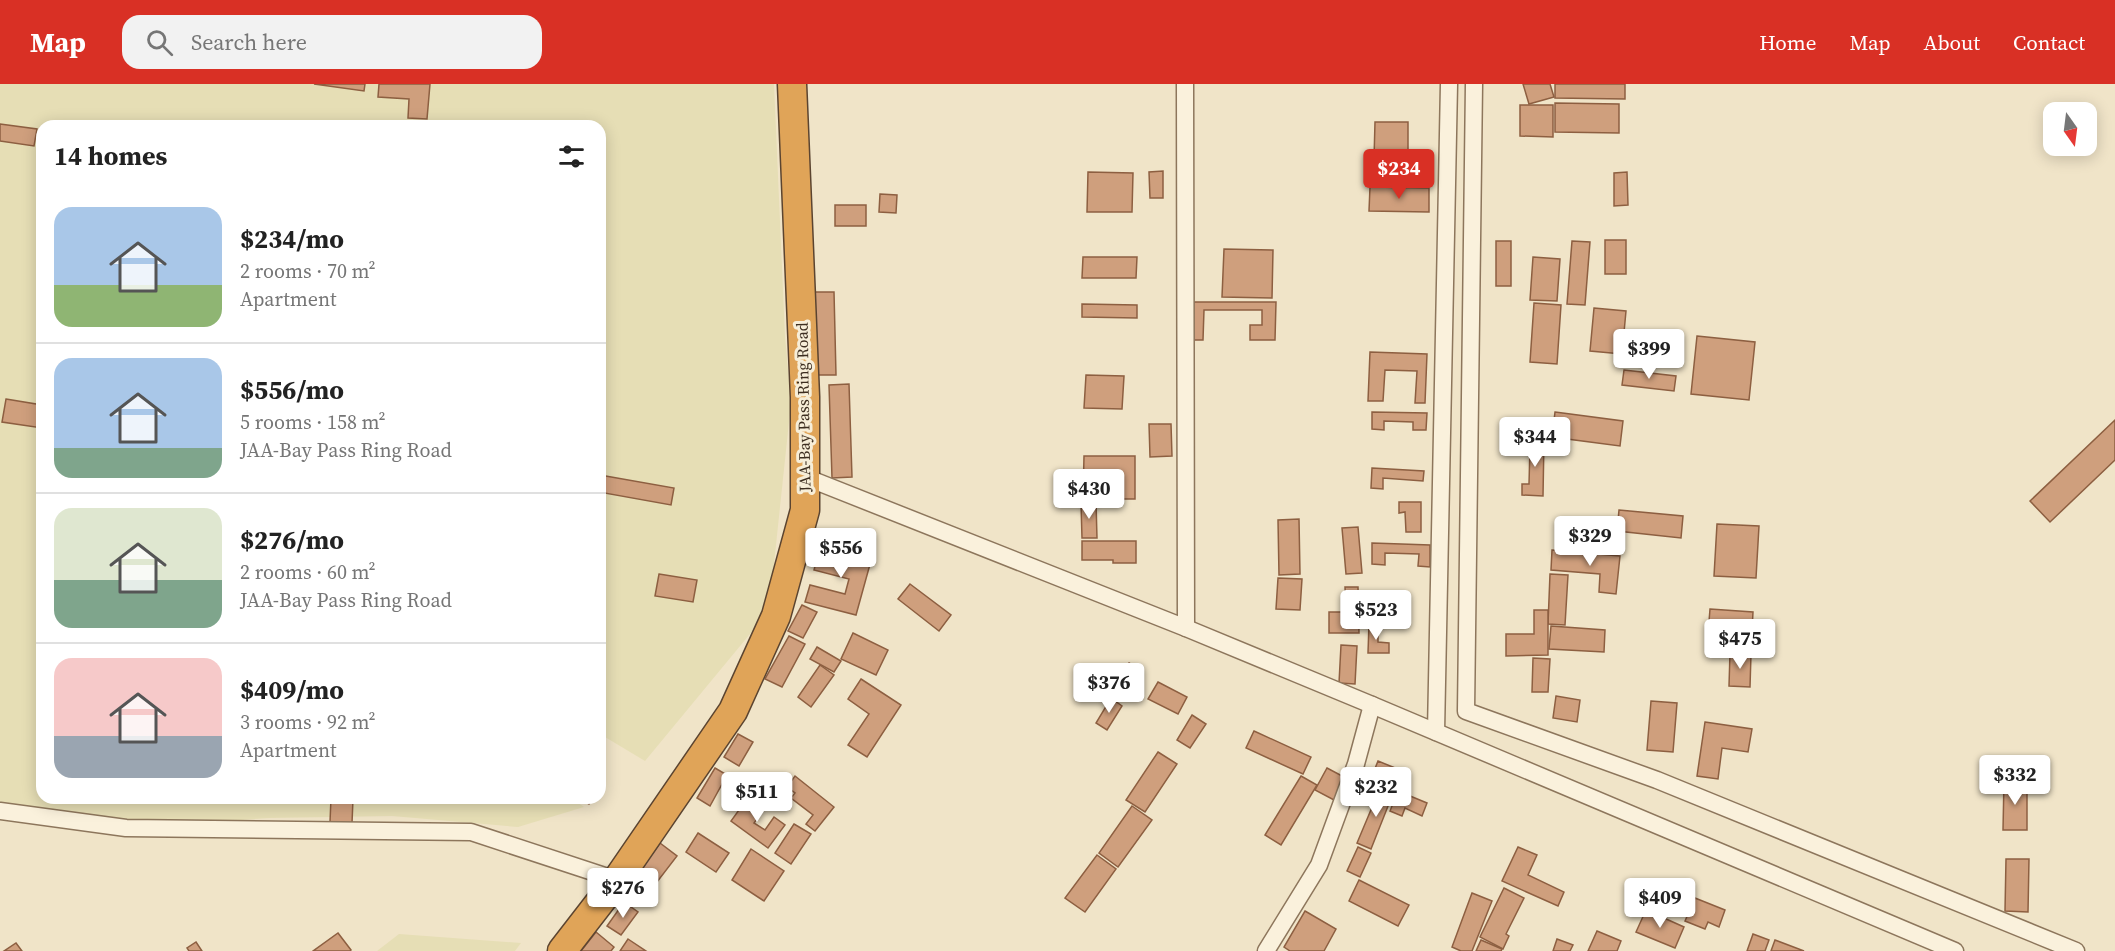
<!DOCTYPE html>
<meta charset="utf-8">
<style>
:root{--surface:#fff;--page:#f2f2f2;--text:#222;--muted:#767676;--line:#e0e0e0;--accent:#d93025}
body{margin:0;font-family:"Source Serif 4",serif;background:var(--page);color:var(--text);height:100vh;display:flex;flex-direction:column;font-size:22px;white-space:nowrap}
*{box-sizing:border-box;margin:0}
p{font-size:20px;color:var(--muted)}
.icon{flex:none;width:33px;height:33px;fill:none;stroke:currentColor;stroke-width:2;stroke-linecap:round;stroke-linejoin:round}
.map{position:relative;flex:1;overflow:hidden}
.panel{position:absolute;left:36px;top:36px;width:570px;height:684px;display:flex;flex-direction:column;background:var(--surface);border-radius:18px;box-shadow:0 3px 15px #0003}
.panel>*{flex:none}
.needle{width:39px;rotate:166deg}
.buttons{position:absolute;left:2043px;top:18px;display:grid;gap:12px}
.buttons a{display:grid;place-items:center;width:54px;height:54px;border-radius:12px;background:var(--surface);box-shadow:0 3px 15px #0003;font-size:30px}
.price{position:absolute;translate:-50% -51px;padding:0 14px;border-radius:6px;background:#fff;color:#222;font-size:20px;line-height:39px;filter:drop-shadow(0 2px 3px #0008)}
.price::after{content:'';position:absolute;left:50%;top:36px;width:18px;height:14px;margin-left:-9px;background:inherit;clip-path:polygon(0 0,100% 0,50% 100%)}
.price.current{background:var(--accent);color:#fff}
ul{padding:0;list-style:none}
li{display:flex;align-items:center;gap:18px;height:150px;padding:0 18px}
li+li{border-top:2px solid var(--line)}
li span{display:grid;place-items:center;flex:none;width:168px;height:120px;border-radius:18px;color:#555}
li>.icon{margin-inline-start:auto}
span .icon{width:72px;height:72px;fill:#fffc;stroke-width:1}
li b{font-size:26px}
h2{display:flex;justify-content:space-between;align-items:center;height:72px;padding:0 18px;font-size:26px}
header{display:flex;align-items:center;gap:36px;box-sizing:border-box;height:84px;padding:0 30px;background:var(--accent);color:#fff}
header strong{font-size:28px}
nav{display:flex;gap:33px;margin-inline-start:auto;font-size:21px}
.search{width:420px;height:54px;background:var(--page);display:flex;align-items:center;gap:15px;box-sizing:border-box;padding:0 21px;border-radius:18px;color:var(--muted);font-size:22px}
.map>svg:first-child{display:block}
.farmland{fill:#e6deb5}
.building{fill:#cf9f7d;stroke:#8d5f41;stroke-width:1.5}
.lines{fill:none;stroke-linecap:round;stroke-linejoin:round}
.street-casing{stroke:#8d765c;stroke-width:19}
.highway-casing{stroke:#5b4430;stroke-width:31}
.street{stroke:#faf1dc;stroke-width:16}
.highway{stroke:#e0a458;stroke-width:28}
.labels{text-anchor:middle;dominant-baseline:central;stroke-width:6;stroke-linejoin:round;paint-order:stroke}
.street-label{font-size:16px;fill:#3d2e20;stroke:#f7eed8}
</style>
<header>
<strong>Map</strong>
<div class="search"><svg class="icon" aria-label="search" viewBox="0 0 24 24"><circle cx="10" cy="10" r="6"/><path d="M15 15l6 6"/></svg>Search here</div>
<nav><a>Home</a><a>Map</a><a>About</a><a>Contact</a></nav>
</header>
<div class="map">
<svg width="2115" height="867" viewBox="0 0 2115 867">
<rect width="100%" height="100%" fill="#f0e4c8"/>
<g class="farmland">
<polygon points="0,0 774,0 785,252 791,319 769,527 645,677 600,650 600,42 42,42 42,714 571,714 584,723 518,743 392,732 269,734 126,744 0,721"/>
<polygon points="399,850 521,859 515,867 377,867"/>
</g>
<g class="building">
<polygon points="314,0 365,0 364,7"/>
<polygon points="379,0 430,0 427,35 408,34 409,15 378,13"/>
<polygon points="1523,0 1550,0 1554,13 1529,20"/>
<polygon points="1555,0 1625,0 1625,15 1555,14"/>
<polygon points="1555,19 1619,20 1619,49 1555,48"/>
<polygon points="1520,21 1553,21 1553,53 1520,52"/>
<polygon points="1375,38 1408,38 1408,76 1374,75"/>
<polygon points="0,40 37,45 34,62 0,57"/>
<polygon points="1163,87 1163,114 1150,114 1149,88"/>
<polygon points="1088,88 1133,89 1132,128 1087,128"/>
<polygon points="1627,88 1628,121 1614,122 1614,89"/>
<polygon points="1370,103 1429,104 1429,128 1369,127"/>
<polygon points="880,110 897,111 896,129 879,128"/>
<rect x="835" y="121" width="31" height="21"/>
<rect x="1605" y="156" width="21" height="34"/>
<rect x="1496" y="157" width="15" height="45"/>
<polygon points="1572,157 1590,158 1585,221 1567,220"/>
<polygon points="1224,165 1273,166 1272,214 1222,213"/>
<polygon points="1083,173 1137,173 1136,194 1082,194"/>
<polygon points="1533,173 1560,175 1557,217 1530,216"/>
<polygon points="814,208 834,208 836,291 817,291"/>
<polygon points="1191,218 1276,218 1275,256 1250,256 1250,241 1262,241 1262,226 1204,226 1203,256 1190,256"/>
<polygon points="1534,219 1561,221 1557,280 1530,278"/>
<polygon points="1082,220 1137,221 1137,234 1082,233"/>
<polygon points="1594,224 1626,227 1622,270 1590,267"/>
<polygon points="1697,252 1755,258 1749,316 1691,310"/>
<polygon points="1370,268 1427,270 1425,319 1415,319 1417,287 1385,286 1383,317 1368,317"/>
<polygon points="1624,286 1676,292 1674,307 1622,301"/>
<polygon points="1086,291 1124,292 1122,325 1084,324"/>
<polygon points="849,300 852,393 832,394 829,301"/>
<polygon points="6,315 42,321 42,344 2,338"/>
<polygon points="1372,328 1427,329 1426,346 1413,346 1413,338 1384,337 1384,346 1372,345"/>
<polygon points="1555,328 1623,337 1620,362 1552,353"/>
<polygon points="2115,336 2115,376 2050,438 2030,417"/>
<polygon points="1149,340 1171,340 1172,372 1150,373"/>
<polygon points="1523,355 1544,355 1543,412 1522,411 1522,400 1529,400 1530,363 1523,363"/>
<polygon points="1084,372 1135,372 1135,415 1083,415"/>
<polygon points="1372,384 1424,387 1423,397 1383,394 1383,405 1371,404"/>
<polygon points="600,391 674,404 671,421 605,409 600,436"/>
<polygon points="1096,418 1097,454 1082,454 1081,419"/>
<polygon points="1399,418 1421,418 1421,448 1406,448 1405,428 1399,429"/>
<polygon points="1619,426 1683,432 1681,454 1617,447"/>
<polygon points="1299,435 1300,490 1279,491 1278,436"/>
<polygon points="1717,440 1759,442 1756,494 1714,492"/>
<polygon points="1358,443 1362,489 1346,490 1342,444"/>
<polygon points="1082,457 1136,457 1136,479 1113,479 1113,476 1082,476"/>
<polygon points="1372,459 1430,461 1430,483 1418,482 1419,470 1385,469 1385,481 1372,480"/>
<polygon points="821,460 872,473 856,531 805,518 810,501 845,510 849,495 814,486"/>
<polygon points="1552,466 1620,472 1616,510 1599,508 1600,490 1551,486"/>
<polygon points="659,490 697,496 693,518 655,512"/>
<polygon points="1550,490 1568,491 1565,541 1548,540"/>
<polygon points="1278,494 1302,495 1300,526 1276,525"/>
<polygon points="910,500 951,531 939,547 898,515"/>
<polygon points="1345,503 1358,503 1359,549 1329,549 1329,528 1346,528"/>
<polygon points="802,521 817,528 803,554 788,547"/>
<polygon points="1710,525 1753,528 1751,566 1707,563"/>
<polygon points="1534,526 1548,526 1548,571 1506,572 1506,550 1534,550"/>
<polygon points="1369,540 1378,540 1378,558 1389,559 1389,569 1368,569"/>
<polygon points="1551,542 1605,546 1604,568 1549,565"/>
<polygon points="853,549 888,566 876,591 841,575"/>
<polygon points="789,552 805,560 782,603 765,595"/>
<polygon points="1341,561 1357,562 1355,600 1339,599"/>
<polygon points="817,563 841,577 834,588 810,575"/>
<polygon points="1730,569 1751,570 1750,603 1729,602"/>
<polygon points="1533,574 1550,575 1548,608 1532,608"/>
<polygon points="1129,579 1143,588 1126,615 1112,607"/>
<polygon points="820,581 834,591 811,623 798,613"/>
<polygon points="861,595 901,621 867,673 848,661 869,630 848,615"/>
<polygon points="1158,598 1187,613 1178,630 1148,615"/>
<polygon points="1556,612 1580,616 1577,638 1553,634"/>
<polygon points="1111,614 1122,622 1107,646 1096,639"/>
<polygon points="1651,617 1677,619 1673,668 1647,666"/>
<polygon points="1192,631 1206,640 1190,664 1177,656"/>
<polygon points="1705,638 1752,645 1748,668 1722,664 1718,695 1697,692"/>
<polygon points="1254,647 1311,673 1303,690 1246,664"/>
<polygon points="738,650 753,658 739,682 724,673"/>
<polygon points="1158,668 1177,680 1145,728 1126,716"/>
<polygon points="1378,677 1400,686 1394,700 1372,692"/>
<polygon points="715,684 727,691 710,722 697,714"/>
<polygon points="1327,684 1346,694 1334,716 1315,706"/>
<polygon points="795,692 834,723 815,747 806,740 813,731 791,714 795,709 787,703"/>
<polygon points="1301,692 1317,701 1281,761 1265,751"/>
<polygon points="2004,697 2027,697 2027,746 2003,746"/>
<polygon points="1381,702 1394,707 1371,765 1357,759"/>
<polygon points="1398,707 1427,719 1422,732 1405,724 1402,732 1390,727"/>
<polygon points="749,712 765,724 754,739 765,746 774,733 785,741 768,764 731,737"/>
<polygon points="331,714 353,715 352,739 330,738"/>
<polygon points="577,714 592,714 589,720"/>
<polygon points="1132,722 1152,736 1118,783 1099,769"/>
<polygon points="794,740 811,750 791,780 775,769"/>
<polygon points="698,749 729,769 716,788 686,768"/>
<polygon points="660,759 677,772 657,798 640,786"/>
<polygon points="1358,763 1371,769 1360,793 1347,787"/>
<polygon points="1518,763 1537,771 1528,791 1564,808 1558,822 1502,797"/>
<polygon points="751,765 784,787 764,817 732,796"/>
<polygon points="1097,771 1116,785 1085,828 1065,814"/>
<polygon points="2006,775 2029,775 2028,828 2005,827"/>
<polygon points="636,792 652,802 641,820 626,810"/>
<polygon points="1359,796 1409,821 1398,842 1349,817"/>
<polygon points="1504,804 1524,814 1506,850 1509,852 1503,865 1480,853"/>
<polygon points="1472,809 1492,817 1472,867 1461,867 1452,863"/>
<polygon points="1695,814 1725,826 1719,843 1708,838 1705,845 1685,837"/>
<polygon points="624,818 638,828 621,851 607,842"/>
<polygon points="1646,826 1684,843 1675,864 1636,848"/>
<polygon points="1305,827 1336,845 1324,867 1290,867 1284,863"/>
<polygon points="1597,847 1621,857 1617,867 1588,867"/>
<polygon points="596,848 614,863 611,867 581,867"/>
<polygon points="338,849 351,866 350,867 313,867"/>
<polygon points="1753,850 1769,856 1765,867 1747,867"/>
<polygon points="628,855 646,867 620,867"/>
<polygon points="1557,855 1573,861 1570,867 1553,867"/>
<polygon points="1481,856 1502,865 1501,867 1476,867"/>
<polygon points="1775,856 1804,867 1771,867"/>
<polygon points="196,858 202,867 189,867 187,864"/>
<polygon points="16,859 22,867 4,867"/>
</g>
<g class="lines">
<g class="street-casing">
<g id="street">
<polyline points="1185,0 1186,544"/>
<polyline points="1474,0 1466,627 1657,696 2076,867"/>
<polyline points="805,393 1186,544 1372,621 1955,867"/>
<polyline points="1436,648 1449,0"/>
<polyline points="0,727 126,744 471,748 617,796"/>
<polyline points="1266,867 1319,781 1356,680 1372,621"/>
</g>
</g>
<g class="highway-casing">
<polyline id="highway" points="562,867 617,796 733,627 776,532 805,426 805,313 792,0"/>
</g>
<use href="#street" class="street"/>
<use href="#highway" class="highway"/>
</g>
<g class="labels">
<g class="street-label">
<text transform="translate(803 323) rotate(-91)">JAA-Bay Pass Ring Road</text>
</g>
</g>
</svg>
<div class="buttons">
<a><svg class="needle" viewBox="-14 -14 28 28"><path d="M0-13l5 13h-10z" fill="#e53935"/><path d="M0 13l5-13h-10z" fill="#767676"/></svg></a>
</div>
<b class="price current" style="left:1399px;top:116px">$234</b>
<b class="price" style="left:1649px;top:296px">$399</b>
<b class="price" style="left:1535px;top:384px">$344</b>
<b class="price" style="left:1089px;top:436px">$430</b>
<b class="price" style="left:1590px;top:483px">$329</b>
<b class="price" style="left:841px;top:495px">$556</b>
<b class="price" style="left:1376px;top:557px">$523</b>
<b class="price" style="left:1740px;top:586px">$475</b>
<b class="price" style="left:1109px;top:630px">$376</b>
<b class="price" style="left:2015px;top:722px">$332</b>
<b class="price" style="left:1376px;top:734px">$232</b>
<b class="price" style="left:757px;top:739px">$511</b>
<b class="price" style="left:623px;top:835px">$276</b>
<b class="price" style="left:1660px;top:845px">$409</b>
<section class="panel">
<h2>14 homes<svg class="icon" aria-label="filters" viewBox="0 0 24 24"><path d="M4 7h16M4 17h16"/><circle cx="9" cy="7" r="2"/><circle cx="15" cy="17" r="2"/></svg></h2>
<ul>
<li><span style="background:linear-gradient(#a9c7e8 65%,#8fb573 0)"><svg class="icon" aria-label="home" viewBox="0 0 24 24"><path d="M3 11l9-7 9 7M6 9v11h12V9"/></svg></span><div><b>$234/mo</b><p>2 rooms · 70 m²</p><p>Apartment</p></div></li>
<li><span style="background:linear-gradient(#a9c7e8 75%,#7fa58c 0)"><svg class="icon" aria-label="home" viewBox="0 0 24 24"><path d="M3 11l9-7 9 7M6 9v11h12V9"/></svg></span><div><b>$556/mo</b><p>5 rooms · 158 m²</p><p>JAA-Bay Pass Ring Road</p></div></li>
<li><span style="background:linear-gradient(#dfe7d0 60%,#7fa58c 0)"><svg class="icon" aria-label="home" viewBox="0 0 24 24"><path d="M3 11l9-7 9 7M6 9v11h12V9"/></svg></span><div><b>$276/mo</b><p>2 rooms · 60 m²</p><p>JAA-Bay Pass Ring Road</p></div></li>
<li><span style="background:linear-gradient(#f6c9c9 65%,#9aa5b1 0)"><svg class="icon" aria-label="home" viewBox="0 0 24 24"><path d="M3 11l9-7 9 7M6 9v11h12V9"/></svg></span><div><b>$409/mo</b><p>3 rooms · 92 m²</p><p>Apartment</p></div></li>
</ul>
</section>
</div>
